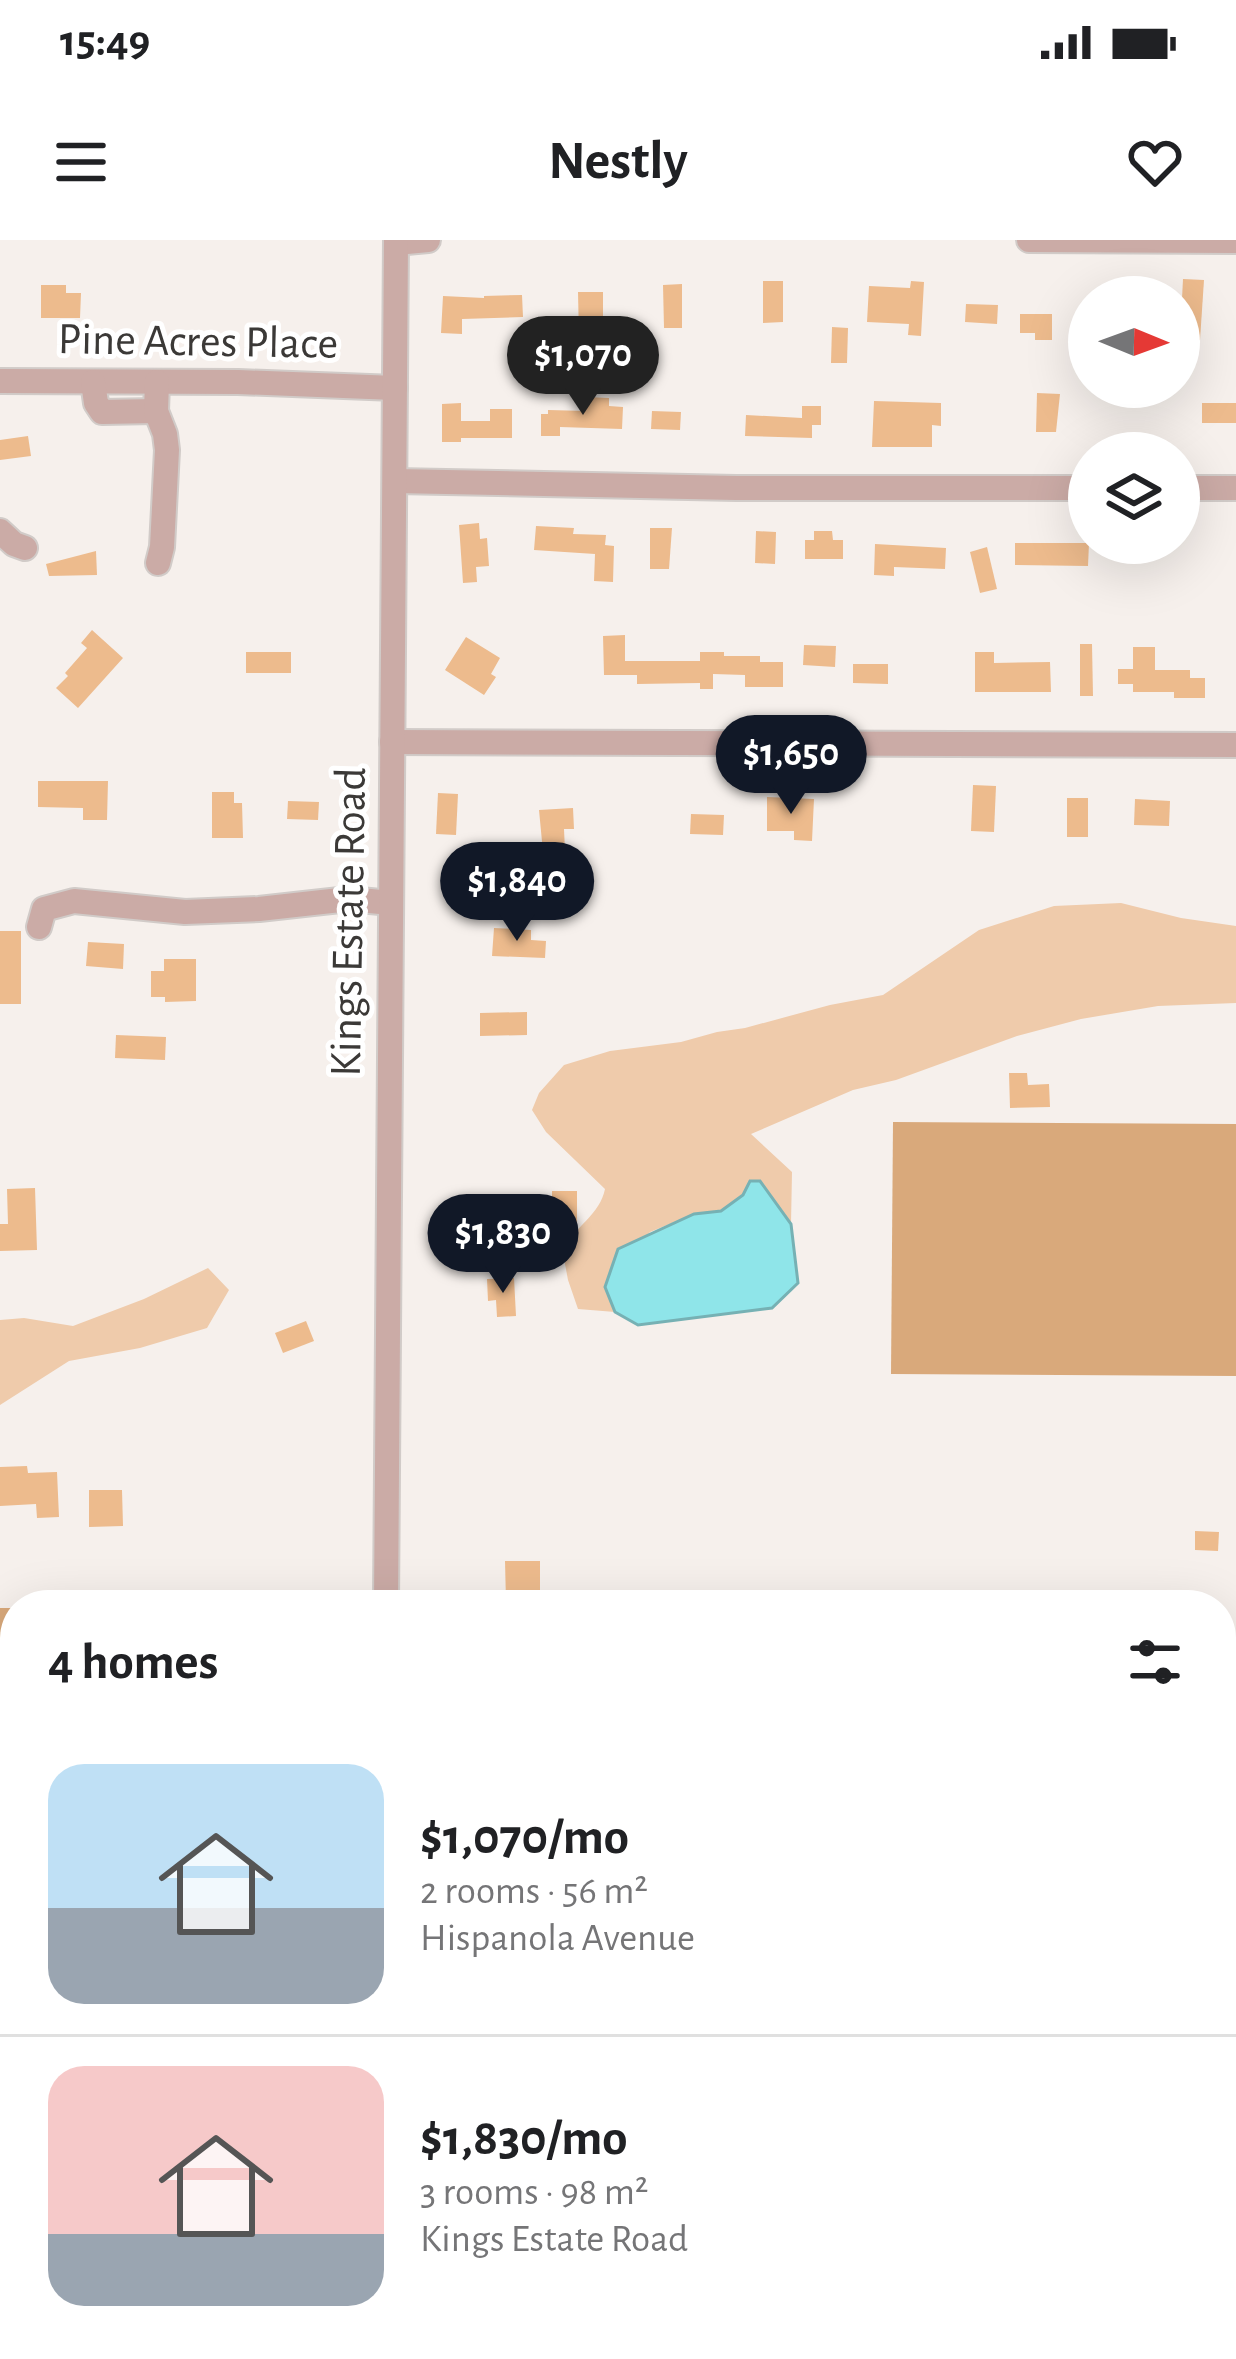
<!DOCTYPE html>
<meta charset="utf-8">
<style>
:root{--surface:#fff;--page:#f6f6f6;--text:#202124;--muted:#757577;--line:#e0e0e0;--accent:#111827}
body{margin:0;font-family:"Alegreya Sans",sans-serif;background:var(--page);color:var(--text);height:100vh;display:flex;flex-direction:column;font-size:45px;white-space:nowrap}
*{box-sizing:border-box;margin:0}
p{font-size:39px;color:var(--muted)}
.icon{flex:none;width:66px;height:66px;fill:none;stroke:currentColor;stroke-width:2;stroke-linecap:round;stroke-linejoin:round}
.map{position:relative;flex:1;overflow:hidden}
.drawer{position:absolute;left:0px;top:1350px;width:1236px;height:771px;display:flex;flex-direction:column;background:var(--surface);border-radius:48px 48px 0 0;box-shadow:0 12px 48px #0002}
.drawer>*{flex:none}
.needle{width:78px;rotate:91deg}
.tools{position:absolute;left:1068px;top:36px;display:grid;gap:24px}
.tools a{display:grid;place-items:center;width:132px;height:132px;border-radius:50%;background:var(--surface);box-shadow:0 12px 48px #0002;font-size:60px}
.price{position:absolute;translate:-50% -102px;padding:0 27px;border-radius:42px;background:var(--accent);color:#fff;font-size:39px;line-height:78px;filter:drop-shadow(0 3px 6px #0008)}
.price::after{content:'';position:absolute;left:50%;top:72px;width:36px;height:27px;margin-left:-18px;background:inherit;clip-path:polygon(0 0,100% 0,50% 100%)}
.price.current{background:#222;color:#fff}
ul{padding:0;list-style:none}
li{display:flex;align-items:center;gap:36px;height:300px;padding:0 48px}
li+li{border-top:3px solid var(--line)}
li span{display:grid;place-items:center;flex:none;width:336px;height:240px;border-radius:36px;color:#555}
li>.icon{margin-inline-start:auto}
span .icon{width:144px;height:144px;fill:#fffc;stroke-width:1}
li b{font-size:51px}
h2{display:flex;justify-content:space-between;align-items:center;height:144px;padding:0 48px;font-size:51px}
.status{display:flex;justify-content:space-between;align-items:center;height:84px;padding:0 60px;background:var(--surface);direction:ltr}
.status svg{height:33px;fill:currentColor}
header{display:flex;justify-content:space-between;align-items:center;height:156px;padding:0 48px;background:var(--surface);font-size:54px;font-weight:700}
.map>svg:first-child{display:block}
.built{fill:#f0e4db}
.green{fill:#efcbab}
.forest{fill:#d9a97b}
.water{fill:#8fe5e9;stroke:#76b1b4;stroke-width:3}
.building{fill:#edbb8d}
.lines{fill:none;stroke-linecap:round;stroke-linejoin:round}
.minor-casing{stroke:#d1cbc8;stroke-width:28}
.minor{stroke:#cbaba6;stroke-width:24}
.labels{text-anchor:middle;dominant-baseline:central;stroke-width:10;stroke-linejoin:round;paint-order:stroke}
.street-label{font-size:45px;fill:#3b3937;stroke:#fff}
</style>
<div class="status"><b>15:49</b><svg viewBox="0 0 49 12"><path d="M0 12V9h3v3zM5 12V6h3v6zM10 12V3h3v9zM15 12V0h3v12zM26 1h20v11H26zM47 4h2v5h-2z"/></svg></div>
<header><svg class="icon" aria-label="menu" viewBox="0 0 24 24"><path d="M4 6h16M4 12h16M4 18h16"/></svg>Nestly<svg class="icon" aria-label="heart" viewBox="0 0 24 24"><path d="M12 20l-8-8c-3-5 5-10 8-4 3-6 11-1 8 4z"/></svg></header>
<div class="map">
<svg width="1236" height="2119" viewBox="0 0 1236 2119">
<rect width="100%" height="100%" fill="#f6f0ec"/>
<g class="built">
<polygon points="1221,1898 1234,1898 1233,2007 1221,2007"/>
<polygon points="1221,2023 1236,2024 1236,2119 886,2119 886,2106 1221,2106"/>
</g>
<g class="green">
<path d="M1121,663L1181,678L1236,686V763L1158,766L1081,779L1017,796L896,840L853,850L751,894L792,932L791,984L778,966L743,955L721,971L694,974L650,992L605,1047L615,1072L578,1069L568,1040L562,1008C576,987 600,974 605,949L546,892L532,870L539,853L564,825L610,811L681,802L717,792L745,788L830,765L883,755L979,690L1054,666Z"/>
<polygon points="208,1028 229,1050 207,1088 140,1108 69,1121 0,1165 0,1080 24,1078 73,1086 144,1059"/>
</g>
<g class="forest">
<polygon points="893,882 1236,884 1236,1136 891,1134"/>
<rect x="0" y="1368" width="15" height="261"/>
</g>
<g class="water">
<polygon points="750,941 760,941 791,984 798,1043 772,1068 638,1085 615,1072 605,1047 618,1009 694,974 721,971 743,955"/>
<polygon points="0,1906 15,1906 15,2078 0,2081"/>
<polygon points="174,2106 320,2106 326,2113 326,2119 139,2119"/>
</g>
<g class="building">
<polygon points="1183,39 1204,40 1200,100 1180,99"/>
<polygon points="763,41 783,41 783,82 763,83"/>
<polygon points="911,41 924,42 921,96 908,95 909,84 867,82 869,46 910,48"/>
<polygon points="682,44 682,88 664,88 663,45"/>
<polygon points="41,45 66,45 66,53 81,53 80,78 41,78"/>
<polygon points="578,52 603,52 603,98 579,98"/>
<polygon points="522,55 523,77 462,79 462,94 441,93 443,56 484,58 484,56"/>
<polygon points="966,64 998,65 997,84 965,82"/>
<polygon points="1020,74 1052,74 1052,100 1035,100 1035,93 1020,93"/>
<polygon points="832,87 848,88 847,123 831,123"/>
<polygon points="1037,153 1060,154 1056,192 1036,192"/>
<polygon points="586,157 609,158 609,166 623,167 622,189 560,187 560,196 541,196 541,174 548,174 548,170 586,171"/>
<polygon points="874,161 941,163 941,186 932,185 932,207 872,207"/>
<polygon points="461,163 461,181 490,181 490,169 512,169 512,198 461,198 461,202 442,202 442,164"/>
<rect x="1202" y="163" width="34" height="20"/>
<polygon points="802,166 821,166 821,185 812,185 812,198 745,196 746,175 802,178"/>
<polygon points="652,171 681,172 680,190 651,189"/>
<polygon points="28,196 31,216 0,220 0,200"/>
<polygon points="479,283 480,299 487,298 489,326 476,327 477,342 463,343 459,285"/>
<polygon points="536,286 574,288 573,294 606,295 605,305 614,306 613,342 594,341 595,314 534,310"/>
<polygon points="650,288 672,288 669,329 650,329"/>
<polygon points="756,291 776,292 775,324 755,323"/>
<polygon points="814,291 832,291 833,300 843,300 843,319 805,319 805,300 814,300"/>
<polygon points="1015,303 1089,303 1088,326 1015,325"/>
<polygon points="875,304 946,308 945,329 894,327 894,336 874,335"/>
<polygon points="987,307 997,349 980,353 970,312"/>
<polygon points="96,311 97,335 49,336 46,324"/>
<polygon points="92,390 123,418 78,468 56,448 68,436 65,433 87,408 81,403"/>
<polygon points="625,395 625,421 700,421 700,412 724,412 724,416 760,416 760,422 783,422 783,447 745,447 745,435 713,434 713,449 700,449 700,443 637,444 637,435 604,435 603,396"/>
<polygon points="466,397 500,418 491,434 496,437 484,455 445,430"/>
<polygon points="1080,404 1092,404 1093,456 1080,456"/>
<polygon points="804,405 836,406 835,427 803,425"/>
<polygon points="1133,407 1155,407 1155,430 1190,430 1190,438 1205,438 1205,458 1174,458 1174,452 1133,452 1133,444 1118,444 1118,429 1133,429"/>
<rect x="246" y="412" width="45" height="21"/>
<polygon points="975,412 994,412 994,423 1050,422 1051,452 975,452"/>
<polygon points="853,424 888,424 888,444 853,443"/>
<polygon points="38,541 108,541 107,580 83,580 83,568 38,567"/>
<polygon points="973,545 996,546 994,592 971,591"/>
<polygon points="212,552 234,552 234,563 242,563 243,598 212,598"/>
<polygon points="438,553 458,554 456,595 436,594"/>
<polygon points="767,557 814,559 812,601 794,600 794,591 767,591"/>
<rect x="1067" y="558" width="21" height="39"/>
<polygon points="1135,559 1170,561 1169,586 1134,585"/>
<polygon points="288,561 319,562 318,580 287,579"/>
<polygon points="573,568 574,589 564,589 565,611 543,612 539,570"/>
<polygon points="691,574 724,575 723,595 690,594"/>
<polygon points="494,688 531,690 531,700 546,701 545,718 492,716"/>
<rect x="0" y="691" width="21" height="73"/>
<polygon points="88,702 124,704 123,729 86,726"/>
<polygon points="164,719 196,719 196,761 165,762 165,757 151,757 151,731 164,731"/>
<polygon points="527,772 527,795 480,796 480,773"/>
<polygon points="116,795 166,797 165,820 115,818"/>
<polygon points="1009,833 1027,833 1028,845 1049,844 1050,867 1010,868"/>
<polygon points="35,948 37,1010 0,1011 0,984 8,984 7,949"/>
<rect x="552" y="951" width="25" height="44"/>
<polygon points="514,1038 516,1076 497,1077 496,1060 488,1061 487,1039"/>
<polygon points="306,1081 314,1101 283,1113 275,1093"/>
<polygon points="27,1226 28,1233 57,1232 59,1277 37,1278 36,1264 0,1266 0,1227"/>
<polygon points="89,1250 122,1250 123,1286 89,1287"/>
<polygon points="1195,1291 1219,1292 1218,1311 1195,1310"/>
<polygon points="505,1321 540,1321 540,1361 506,1362"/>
<rect x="927" y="2106" width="40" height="13"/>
<rect x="1028" y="2106" width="78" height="13"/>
<rect x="1167" y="2106" width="40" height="13"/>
</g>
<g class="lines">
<g class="minor-casing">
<g id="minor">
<polyline points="1029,0 1236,1"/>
<polyline points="396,3 428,0"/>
<polyline points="0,141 238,142 395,148"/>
<polyline points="93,142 96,163 102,172 156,171"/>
<polyline points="157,142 156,171 165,194 167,210 162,307 158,323"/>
<polyline points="395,241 736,248 1089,248"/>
<polyline points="1179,248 1236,248"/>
<polyline points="0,291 14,304 25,308"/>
<polyline points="392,502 1236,505"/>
<polyline points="39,687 44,669 74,661 185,672 259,669 349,659 391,663"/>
<polyline points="386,1365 396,0"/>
<polyline points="1221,2015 1236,2015"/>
<polyline points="381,2106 381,2119"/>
<polyline points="54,2119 76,2106"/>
</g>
</g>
<use href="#minor" class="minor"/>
</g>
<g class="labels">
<g class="street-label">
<text transform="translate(198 102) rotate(1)">Pine Acres Place</text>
<text transform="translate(349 682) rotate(-89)">Kings Estate Road</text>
</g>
</g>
</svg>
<div class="tools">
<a><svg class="needle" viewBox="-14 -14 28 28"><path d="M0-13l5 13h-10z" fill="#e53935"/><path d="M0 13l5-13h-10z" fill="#757577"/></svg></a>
<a><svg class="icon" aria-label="layers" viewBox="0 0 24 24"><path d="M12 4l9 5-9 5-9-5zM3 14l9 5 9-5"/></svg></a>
</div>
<b class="price current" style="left:583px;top:178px">$1,070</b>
<b class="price" style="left:791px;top:577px">$1,650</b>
<b class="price" style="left:517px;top:704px">$1,840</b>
<b class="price" style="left:503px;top:1056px">$1,830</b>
<section class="drawer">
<h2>4 homes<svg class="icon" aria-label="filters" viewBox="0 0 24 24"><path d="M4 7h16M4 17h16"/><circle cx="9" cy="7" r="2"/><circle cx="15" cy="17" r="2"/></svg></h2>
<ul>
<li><span style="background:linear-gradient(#bfe0f5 60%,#9aa5b1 0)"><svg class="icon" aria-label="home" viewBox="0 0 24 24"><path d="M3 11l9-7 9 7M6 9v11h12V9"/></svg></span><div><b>$1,070/mo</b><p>2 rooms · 56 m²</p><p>Hispanola Avenue</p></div></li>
<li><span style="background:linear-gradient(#f6c9c9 70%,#9aa5b1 0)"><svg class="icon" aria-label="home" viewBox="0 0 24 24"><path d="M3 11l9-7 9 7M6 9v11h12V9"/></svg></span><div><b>$1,830/mo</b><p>3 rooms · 98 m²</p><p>Kings Estate Road</p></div></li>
</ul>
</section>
</div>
